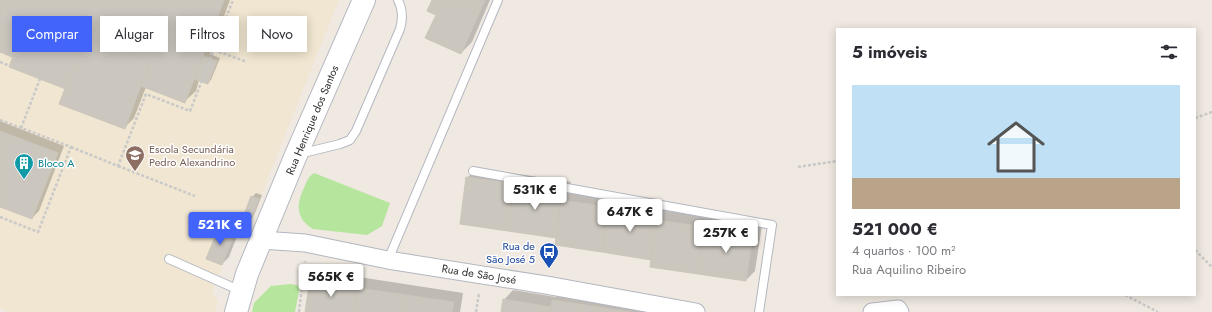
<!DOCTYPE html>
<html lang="pt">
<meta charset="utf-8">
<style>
:root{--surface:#fff;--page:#f2f2f3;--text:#2b2b33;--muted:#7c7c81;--line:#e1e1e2;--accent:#4264fb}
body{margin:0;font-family:Jost,sans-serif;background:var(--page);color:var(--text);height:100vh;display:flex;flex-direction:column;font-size:15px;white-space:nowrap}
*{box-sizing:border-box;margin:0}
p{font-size:13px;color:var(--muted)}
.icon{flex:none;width:22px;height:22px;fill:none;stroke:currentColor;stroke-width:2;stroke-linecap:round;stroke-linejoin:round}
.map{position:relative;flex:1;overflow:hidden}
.side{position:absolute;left:836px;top:28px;width:360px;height:268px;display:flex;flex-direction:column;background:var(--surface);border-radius:0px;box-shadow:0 2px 10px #0003}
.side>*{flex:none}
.banner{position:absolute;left:12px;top:16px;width:380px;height:36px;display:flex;gap:8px}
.price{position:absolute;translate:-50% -34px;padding:0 9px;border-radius:4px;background:#fff;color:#222;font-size:13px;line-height:26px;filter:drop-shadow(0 1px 2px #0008)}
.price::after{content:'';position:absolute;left:50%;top:24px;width:12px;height:9px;margin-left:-6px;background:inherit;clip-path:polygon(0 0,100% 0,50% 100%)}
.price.current{background:var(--accent);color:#fff}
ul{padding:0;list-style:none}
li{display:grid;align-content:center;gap:8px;height:212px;padding:0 16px}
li+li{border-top:1px solid var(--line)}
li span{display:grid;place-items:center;height:124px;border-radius:0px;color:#555}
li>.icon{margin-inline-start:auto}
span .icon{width:72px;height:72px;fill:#fffc;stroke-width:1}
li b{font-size:17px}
h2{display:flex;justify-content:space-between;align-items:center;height:48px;padding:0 16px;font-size:17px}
.tag{padding:0 14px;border-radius:0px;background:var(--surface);box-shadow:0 2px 10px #0003;font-size:14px;line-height:36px}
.tag.current{background:var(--accent);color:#fff}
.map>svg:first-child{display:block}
.education{fill:#f0e6d1}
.green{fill:#b6e59e}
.shadow{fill:#0003}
.building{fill:#cbc7bf;stroke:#cbc5ba}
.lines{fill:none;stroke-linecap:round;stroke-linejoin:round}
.lane-casing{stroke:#b4b7c1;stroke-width:10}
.street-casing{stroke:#b4b7c1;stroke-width:19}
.secondary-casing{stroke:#b4b7c1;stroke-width:24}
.path{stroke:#c9c9c9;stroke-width:2.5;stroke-dasharray:3 2;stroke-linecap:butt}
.lane{stroke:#fff;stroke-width:8}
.street{stroke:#fff;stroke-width:17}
.secondary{stroke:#fff;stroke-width:22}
.labels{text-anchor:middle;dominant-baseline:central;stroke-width:3;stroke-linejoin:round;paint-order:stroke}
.street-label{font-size:11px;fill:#2e2e2e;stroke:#fff}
.education-label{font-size:11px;fill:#785e54;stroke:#fff;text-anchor:start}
.culture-label{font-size:11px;fill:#0d838f;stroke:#fff;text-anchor:start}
.transit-label{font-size:11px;fill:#164399;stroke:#fff;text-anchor:end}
</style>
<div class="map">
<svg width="1212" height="312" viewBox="0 0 1212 312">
<rect width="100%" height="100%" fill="#efe9e1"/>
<polygon class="education" points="0,0 339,0 248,228 238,224 212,292 218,301 215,312 7,312 0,308"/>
<g class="green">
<path d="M314,173L390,203L382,226L367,235L313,229C296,219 296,204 304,188C307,181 308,177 314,173Z"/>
<polygon points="291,284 300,286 295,312 252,312 254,303 271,286"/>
</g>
<g class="shadow">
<polygon points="0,0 230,0 210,54 220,58 211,80 207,83 199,80 196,91 185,101 146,87 134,118 124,128 67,88 15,57 0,51"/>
<polygon points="433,0 490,0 472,42 461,53 437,14"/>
<polygon points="0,121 64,146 39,211 32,218 0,206"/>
<polygon points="477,168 571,182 570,191 666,205 666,211 762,225 755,271 746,280 652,259 556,244 557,237 467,178"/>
<polygon points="256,193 262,195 255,213 252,217 252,197"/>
<polygon points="226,220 241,226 229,257 222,264 219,227"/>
<polygon points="320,271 463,293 460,312 306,312 311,281"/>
<polygon points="513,290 556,297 562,291 697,312 502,312 504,300"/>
</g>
<g class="building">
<polygon points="0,0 45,0 22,61 0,52"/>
<polygon points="35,0 106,0 71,91 9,67"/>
<polygon points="106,0 224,0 185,103 141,86 150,61 91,39"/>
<polygon points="432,0 485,0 461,54 425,38 436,15 427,11"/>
<polygon points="85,37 150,61 125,129 59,104"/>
<polygon points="203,56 217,61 208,84 194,79"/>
<polygon points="0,131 58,153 32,219 0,207"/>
<polygon points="466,177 515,184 508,231 460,224"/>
<polygon points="515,184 562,191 556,238 508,231"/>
<polygon points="251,196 259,199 252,218 244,215"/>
<polygon points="561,200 609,207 602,252 555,245"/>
<polygon points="609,207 658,214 651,260 602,252"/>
<polygon points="657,220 705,227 698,274 650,267"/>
<polygon points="219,227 235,233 222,265 206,259"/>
<polygon points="705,227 753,234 746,281 698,274"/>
<polygon points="310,280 358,288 354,312 305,312"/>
<polygon points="358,288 407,295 404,312 354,312"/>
<polygon points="407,295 454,302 452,312 404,312"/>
<polygon points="503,299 551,307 550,312 501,312"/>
<polygon points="552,300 599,307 598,312 550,312"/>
<polygon points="599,307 630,312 598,312"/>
</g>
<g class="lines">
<g class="lane-casing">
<g id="lane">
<path d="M299,154L340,144L350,140L356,131L400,29C403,19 403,10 398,0"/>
<polyline points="473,171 772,225 759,312"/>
<polyline points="169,259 241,291"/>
<polyline points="388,260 498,0"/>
</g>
</g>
<g class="street-casing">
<g id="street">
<polyline points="261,240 305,243 388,260 546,285 696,312"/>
<polyline points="872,312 898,309 900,312"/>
</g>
</g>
<g class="secondary-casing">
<polyline id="secondary" points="236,312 247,274 296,155 364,0"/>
</g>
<g class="path">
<polyline points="214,50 247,62"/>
<polyline points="0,62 10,66"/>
<polyline points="1195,118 1212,112"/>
<polyline points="0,120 71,147 38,232 0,217"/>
<polyline points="21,128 40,79"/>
<polyline points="71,147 118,166 146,94 190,111 233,0"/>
<polyline points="118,166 195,196"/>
<polyline points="798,167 837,161"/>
<polyline points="1195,250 1212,267"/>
<polyline points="1125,295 1158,312"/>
<polyline points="299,312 305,261"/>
<polyline points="476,312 479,293"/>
</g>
<use href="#lane" class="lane"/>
<use href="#street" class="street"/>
<use href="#secondary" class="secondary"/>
</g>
<defs>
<g id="school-pin" transform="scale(1)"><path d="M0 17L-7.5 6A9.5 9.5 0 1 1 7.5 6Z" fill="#8d6e63" stroke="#fff"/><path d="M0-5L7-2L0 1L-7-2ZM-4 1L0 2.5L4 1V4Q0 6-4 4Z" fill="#fff"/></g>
<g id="building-pin" transform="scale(1)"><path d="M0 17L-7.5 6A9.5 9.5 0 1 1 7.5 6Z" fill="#0f9aa8" stroke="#fff"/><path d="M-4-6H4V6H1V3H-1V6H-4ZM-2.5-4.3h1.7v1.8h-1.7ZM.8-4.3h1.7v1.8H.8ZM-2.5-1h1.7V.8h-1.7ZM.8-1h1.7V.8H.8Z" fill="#fff"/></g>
<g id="bus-pin" transform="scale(1)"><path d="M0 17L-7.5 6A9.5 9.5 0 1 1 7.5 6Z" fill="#1a4fb4" stroke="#fff"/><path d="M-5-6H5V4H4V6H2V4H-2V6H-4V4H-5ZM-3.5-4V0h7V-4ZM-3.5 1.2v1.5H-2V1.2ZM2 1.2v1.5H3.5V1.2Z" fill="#fff"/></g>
</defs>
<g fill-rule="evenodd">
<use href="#school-pin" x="135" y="155"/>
<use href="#building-pin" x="24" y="163"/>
<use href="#bus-pin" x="549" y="252"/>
</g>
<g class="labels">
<g class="street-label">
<text transform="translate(312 120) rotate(-67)">Rua Henrique dos Santos</text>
<text transform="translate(479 274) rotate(9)">Rua de São José</text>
</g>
<g class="education-label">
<text x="149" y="149">Escola Secundária<tspan x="149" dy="13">Pedro Alexandrino</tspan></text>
</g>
<g class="culture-label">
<text x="38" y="163">Bloco A</text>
</g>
<g class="transit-label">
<text x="535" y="246">Rua de<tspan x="535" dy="13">São José 5</tspan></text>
</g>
</g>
</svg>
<b class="price" style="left:535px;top:211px">531K €</b>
<b class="price" style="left:630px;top:233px">647K €</b>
<b class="price current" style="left:220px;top:246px">521K €</b>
<b class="price" style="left:726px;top:254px">257K €</b>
<b class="price" style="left:331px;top:298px">565K €</b>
<div class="banner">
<a class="tag current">Comprar</a>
<a class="tag">Alugar</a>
<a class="tag">Filtros</a>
<a class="tag">Novo</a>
</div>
<section class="side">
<h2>5 imóveis<svg class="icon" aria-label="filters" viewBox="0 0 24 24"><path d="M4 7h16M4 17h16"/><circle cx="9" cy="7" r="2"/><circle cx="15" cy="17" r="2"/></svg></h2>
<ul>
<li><span style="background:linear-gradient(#bfe0f5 75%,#b9a48a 0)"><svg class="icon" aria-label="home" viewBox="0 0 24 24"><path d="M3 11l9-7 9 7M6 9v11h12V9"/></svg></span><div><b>521 000 €</b><p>4 quartos · 100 m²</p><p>Rua Aquilino Ribeiro</p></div></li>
</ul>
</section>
</div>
